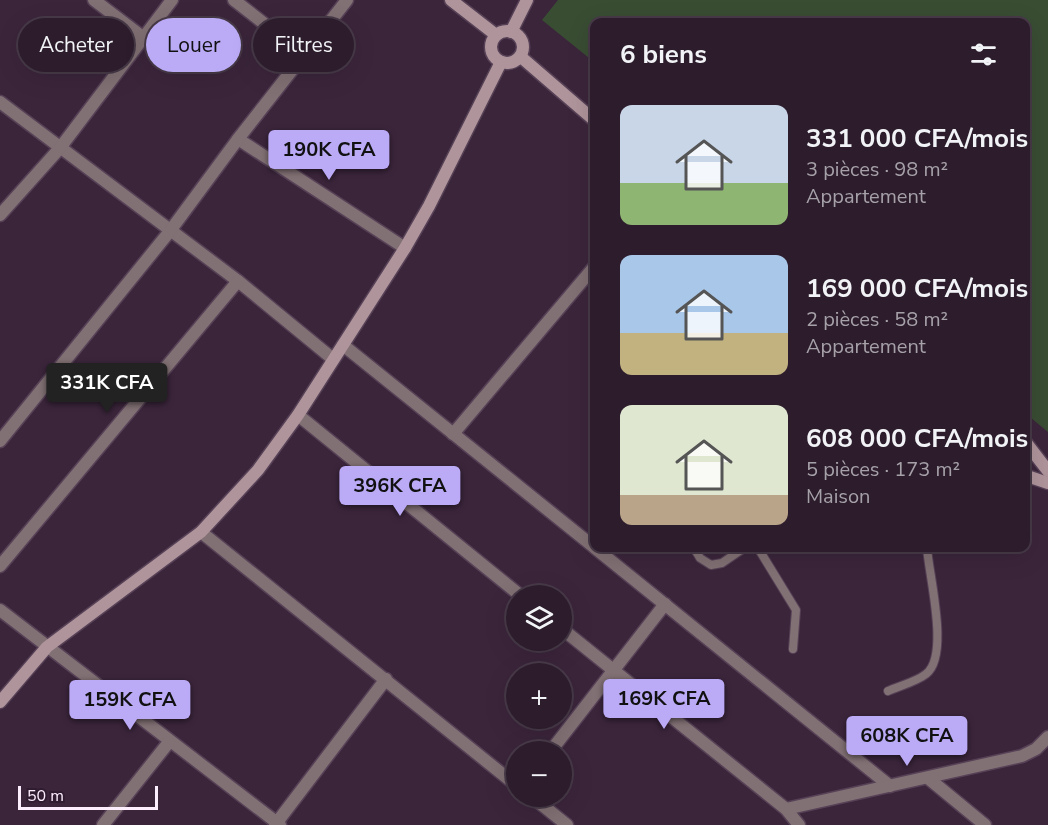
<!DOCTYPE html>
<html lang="fr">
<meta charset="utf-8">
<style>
:root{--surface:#2c1c2c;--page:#342534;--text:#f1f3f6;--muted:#a6a1a9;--line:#483a48;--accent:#bbaaf6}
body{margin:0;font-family:"Nunito Sans",sans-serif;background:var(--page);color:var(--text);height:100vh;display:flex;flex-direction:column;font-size:22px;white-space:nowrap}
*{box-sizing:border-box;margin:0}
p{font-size:20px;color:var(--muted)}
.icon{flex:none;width:33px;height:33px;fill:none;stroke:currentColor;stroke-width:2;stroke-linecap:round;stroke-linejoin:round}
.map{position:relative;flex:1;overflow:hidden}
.side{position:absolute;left:590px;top:18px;width:440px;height:534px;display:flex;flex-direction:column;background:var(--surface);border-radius:12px;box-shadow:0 6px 24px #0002,0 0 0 2px var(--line)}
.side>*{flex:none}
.guide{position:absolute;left:18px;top:18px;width:482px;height:54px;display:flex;gap:12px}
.fabs{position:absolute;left:506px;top:585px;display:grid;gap:12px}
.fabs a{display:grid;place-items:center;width:66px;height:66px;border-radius:50%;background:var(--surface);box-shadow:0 6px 24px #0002,0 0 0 2px var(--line);font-size:30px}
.scale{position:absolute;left:18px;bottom:15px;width:140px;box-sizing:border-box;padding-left:6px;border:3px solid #fdeefd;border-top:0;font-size:16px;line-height:21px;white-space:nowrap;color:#fdeefd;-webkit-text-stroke:4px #301c31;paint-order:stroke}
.price{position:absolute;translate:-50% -51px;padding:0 14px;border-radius:6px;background:var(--accent);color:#111;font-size:20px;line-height:39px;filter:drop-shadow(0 2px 3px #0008)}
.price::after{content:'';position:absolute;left:50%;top:36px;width:18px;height:14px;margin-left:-9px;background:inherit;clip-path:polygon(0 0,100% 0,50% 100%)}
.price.active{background:#222;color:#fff}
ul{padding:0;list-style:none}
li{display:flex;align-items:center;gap:18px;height:150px;padding:0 30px}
li span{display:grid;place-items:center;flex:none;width:168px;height:120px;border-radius:12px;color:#555}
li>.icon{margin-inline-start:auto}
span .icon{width:72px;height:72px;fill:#fffc;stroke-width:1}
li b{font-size:26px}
h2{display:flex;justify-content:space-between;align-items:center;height:72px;padding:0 30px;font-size:26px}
.chip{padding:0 21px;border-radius:27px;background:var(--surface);box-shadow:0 6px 24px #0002,0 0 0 2px var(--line);font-size:21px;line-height:54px}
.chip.active{background:var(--accent);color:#111}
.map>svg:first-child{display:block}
.green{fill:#394d33}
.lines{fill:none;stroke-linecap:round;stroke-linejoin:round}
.lane-casing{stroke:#564156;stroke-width:10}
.street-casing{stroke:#564156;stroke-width:15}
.secondary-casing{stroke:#564156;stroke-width:15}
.lane{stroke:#817074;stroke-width:8}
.street{stroke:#817074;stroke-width:12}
.secondary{stroke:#af949b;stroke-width:12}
</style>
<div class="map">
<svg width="1048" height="825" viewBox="0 0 1048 825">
<rect width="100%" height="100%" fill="#3b253b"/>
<polygon class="green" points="558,0 1048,0 1048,432 1025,413 1024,22 594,22 594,62 542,20"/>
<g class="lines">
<g class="lane-casing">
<g id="lane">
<polyline points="694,548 700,558 711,565 722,563 744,548"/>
<polyline points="758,548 796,610 793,649"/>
<path d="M888,691C899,686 916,682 926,674C950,656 929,576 927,548"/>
</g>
</g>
<g class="street-casing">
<g id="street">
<polyline points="94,0 144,38"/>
<polyline points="234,0 303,54"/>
<polyline points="0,102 238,281 333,359"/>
<polyline points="238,139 405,248"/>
<polyline points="0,215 60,148 172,0"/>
<polyline points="343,345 594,547"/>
<polyline points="298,415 521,596"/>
<polyline points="453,434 594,267"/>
<polyline points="0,441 170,231 238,139 347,0"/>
<polyline points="201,532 516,785"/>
<polyline points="595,548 890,786"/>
<polyline points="0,566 238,281"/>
<polyline points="0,610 280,825"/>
<polyline points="561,628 786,809 799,825"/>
<polyline points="550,752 665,604"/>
<polyline points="928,778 985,825"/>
<polyline points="531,796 567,825"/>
<polyline points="786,809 1022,756 1036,749 1048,737"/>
<polyline points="103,825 169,742"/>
<polyline points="275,825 386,679"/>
</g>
</g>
<g class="secondary-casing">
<g id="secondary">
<polyline points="451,0 496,35"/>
<circle cx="507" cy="47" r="16"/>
<polyline points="511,32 527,0"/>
<polyline points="521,57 594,120"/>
<polyline points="1024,440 1048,471"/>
<polyline points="1024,475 1048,483"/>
<polyline points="0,702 47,647 201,532 258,470 298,415 405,248 429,206 501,62"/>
</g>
</g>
<use href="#lane" class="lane"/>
<use href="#street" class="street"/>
<use href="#secondary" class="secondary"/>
</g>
</svg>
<div class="fabs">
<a><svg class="icon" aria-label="layers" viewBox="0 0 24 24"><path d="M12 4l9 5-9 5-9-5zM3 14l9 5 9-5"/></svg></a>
<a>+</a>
<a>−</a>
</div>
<div class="scale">50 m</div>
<b class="price" style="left:329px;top:181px">190K CFA</b>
<b class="price active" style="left:107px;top:414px">331K CFA</b>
<b class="price" style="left:400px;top:517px">396K CFA</b>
<b class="price" style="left:664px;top:730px">169K CFA</b>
<b class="price" style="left:130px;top:731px">159K CFA</b>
<b class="price" style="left:907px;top:767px">608K CFA</b>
<div class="guide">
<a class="chip">Acheter</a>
<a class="chip active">Louer</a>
<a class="chip">Filtres</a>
</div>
<section class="side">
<h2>6 biens<svg class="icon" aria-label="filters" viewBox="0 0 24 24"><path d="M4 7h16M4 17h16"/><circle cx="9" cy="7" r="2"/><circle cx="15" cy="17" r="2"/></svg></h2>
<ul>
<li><span style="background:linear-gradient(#c9d6e8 65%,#8fb573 0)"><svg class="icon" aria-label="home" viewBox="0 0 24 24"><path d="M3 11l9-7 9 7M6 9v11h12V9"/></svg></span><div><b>331 000 CFA/mois</b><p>3 pièces · 98 m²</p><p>Appartement</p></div></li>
<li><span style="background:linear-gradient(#a9c7e8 65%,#c2b280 0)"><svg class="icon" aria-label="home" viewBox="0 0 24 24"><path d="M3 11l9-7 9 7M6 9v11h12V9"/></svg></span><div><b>169 000 CFA/mois</b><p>2 pièces · 58 m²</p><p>Appartement</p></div></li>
<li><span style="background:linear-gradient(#dfe7d0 75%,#b9a48a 0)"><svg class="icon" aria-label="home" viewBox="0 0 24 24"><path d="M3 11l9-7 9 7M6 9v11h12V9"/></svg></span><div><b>608 000 CFA/mois</b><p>5 pièces · 173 m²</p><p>Maison</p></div></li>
</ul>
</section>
</div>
